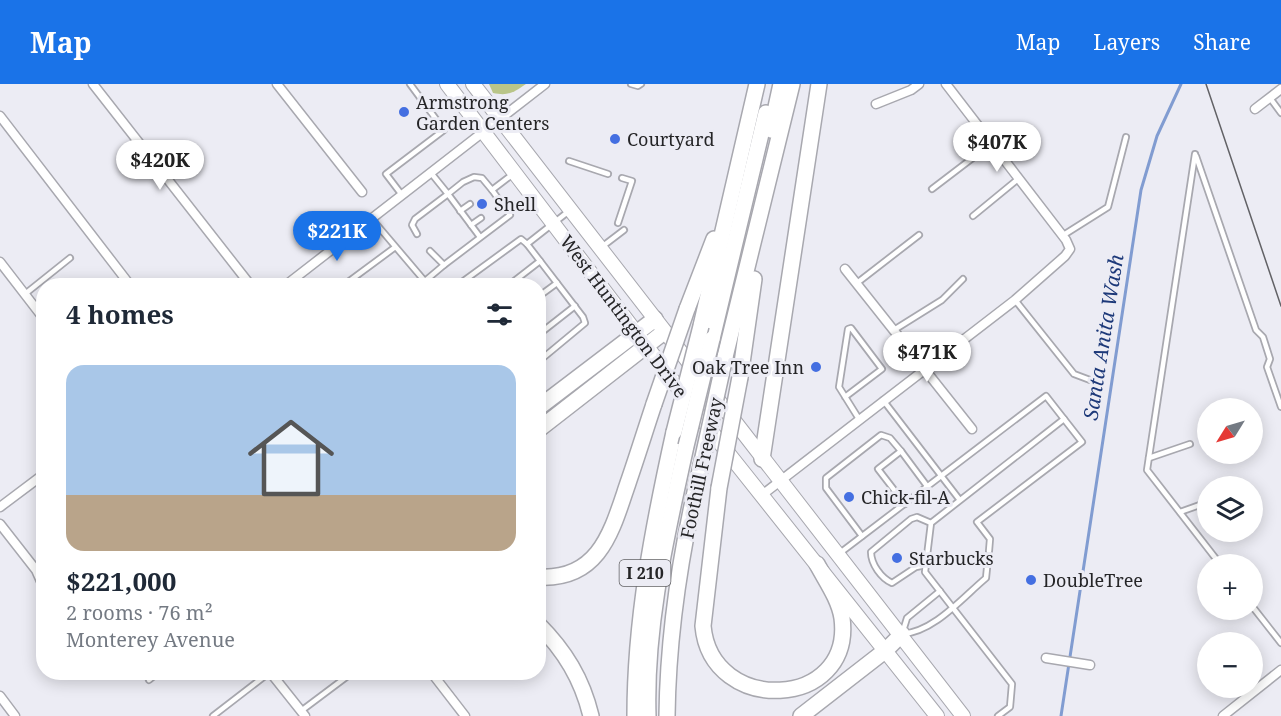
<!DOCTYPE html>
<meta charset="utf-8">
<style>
:root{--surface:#fff;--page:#f2f2f3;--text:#1f2937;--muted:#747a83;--line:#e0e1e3;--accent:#1a73e8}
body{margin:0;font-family:"Noto Serif",serif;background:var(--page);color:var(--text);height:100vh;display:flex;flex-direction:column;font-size:22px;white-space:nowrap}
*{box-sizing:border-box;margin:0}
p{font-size:20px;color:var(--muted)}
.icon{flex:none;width:33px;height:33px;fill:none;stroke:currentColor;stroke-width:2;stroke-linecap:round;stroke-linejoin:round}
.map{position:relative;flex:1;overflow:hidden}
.panel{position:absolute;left:36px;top:194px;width:510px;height:402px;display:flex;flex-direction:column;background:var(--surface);border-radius:24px;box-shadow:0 3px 15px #0003}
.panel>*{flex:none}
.needle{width:39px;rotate:233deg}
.tools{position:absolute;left:1197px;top:314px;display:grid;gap:12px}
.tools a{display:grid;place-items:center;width:66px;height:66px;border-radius:50%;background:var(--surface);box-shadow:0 3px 15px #0003;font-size:30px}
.price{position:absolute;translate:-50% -51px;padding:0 14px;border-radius:21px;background:#fff;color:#222;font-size:20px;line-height:39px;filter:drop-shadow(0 2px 3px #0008)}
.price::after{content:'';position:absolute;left:50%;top:36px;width:18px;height:14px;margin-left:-9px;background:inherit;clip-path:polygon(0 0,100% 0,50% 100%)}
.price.on{background:var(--accent);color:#fff}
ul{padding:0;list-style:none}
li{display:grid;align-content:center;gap:12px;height:318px;padding:0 30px}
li+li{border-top:2px solid var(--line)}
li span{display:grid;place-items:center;height:186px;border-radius:18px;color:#555}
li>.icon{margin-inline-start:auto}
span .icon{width:108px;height:108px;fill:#fffc;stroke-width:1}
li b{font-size:26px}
h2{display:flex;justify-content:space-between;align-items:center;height:72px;padding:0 30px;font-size:26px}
header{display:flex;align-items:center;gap:36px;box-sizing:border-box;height:84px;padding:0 30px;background:var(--accent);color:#fff}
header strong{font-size:28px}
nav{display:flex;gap:33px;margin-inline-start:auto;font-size:21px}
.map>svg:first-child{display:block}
.green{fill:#b9c588}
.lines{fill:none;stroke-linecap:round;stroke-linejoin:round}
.stream{stroke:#819cd1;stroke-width:3}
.lane-casing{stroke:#a8a8af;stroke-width:8}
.street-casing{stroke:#a8a8af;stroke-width:11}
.primary-casing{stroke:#a8a8af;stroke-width:16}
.highway-casing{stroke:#a8a8af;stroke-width:18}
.lane{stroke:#fff;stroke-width:4.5}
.street{stroke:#fff;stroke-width:8}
.primary{stroke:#fff;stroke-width:14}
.highway{stroke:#fff;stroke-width:15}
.tram{stroke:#626266;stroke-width:1.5}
.highway-bridge-casing{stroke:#a8a8af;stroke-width:18;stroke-linecap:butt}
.highway-bridge{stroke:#fff;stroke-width:15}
.poi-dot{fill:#446fe1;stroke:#ececf4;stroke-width:2}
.labels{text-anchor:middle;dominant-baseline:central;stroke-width:6;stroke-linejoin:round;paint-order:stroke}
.shield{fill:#ececf4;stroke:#616164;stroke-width:1.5}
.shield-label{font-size:16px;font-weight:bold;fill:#252527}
.poi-label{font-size:18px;fill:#252527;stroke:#ececf4;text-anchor:start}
.street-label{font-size:18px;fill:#252527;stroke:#ececf4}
.water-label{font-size:20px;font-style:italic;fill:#1d3979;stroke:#ececf4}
</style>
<header>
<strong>Map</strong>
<nav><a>Map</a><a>Layers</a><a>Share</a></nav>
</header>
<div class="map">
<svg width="1281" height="632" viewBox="0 0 1281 632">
<rect width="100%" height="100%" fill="#ececf4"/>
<path class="green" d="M489,0H526C513,9 508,12 493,9Z"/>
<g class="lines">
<polyline class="stream" points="1061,632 1141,106 1157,52 1181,0"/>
<g class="lane-casing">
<g id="lane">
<polyline points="631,0 638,2 641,0"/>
<polyline points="1270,14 1281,29"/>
<polyline points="1195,70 1147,386 1220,480"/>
<polyline points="1196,72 1256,246 1263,253 1270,275 1267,283 1281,323"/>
<polyline points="569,77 608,90"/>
<polyline points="431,89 448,110 463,98 474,93 482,94 492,106 513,90"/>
<polyline points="932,105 991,60"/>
<polyline points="402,111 386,90 444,46 410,0"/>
<polyline points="460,127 470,120"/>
<polyline points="973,132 1018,95"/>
<polyline points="372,135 428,201"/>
<polyline points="618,139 632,97 622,94"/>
<polyline points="471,141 481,134"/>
<polyline points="417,150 412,141 415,135 448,110 480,153"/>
<polyline points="1062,152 1108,123 1126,53"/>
<polyline points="527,160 569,127"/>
<polyline points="603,162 624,146"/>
<polyline points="430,167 444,181 510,131 492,106"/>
<polyline points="425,197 444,181"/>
<polyline points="857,199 919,151"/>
<polyline points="344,201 394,164"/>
<polyline points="458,201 521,155 527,160 583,233 585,239 538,278"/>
<polyline points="509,201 540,177"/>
<polyline points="25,210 70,174"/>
<polyline points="538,213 557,199"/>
<polyline points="1015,216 1074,290 1090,296"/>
<polyline points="894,246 942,216 963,195"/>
<polyline points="538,251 575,222"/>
<polyline points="845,313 882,285 851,244 848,245 839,303 859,335"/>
<polyline points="883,316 959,415"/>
<polyline points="1149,374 1190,360"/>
<polyline points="905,420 878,385 901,367 927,402"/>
<polyline points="1180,428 1208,418"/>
<polyline points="862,452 826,404 826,394 881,351 890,354 901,367"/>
<polyline points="840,469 1046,312 1082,358 977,438 990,455 989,467"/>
<path d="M926,481L916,483L892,499C881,494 871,480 871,468L911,435L917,433L931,439"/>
<path d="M940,507L907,534L902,550C934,548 962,514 986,494L987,484"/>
<polyline points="1252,522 1281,559"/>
<polyline points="149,596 159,588"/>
<polyline points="301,627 353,588"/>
<polyline points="213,632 270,588"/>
<polyline points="998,632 1010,623 1012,600 925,488 931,439 1064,335"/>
</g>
</g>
<g class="street-casing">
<g id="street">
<polyline points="93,0 248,198"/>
<polyline points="277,0 362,108"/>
<polyline points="876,20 911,6 919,0"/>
<polyline points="1255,25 1281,5"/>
<polyline points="0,32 130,201"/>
<polyline points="0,178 44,235"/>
<polyline points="845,185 972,345"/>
<polyline points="286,201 545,0"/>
<polyline points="762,411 1015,216 1065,172 1070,165 1066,156 946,0"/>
<polyline points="0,423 44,390"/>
<polyline points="0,440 36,486 44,504"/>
<polyline points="1046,574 1090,581"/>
<polyline points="270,588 305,632"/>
<polyline points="431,588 465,632"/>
<polyline points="0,612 15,632"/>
<polyline points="1223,632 1281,586"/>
</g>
</g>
<g class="primary-casing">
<g id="primary">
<polyline points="447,0 724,364 937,632"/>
<polyline points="473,0 963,632"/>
</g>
</g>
<g class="highway-casing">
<g id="highway">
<polyline points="771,46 781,0"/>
<polyline points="687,225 714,155"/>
<polyline points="701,242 757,0"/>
<polyline points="712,255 766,29"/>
<polyline points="725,273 792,0"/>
<polyline points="740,293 754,195"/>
<polyline points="538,324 655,235"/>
<polyline points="538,346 664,248"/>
<polyline points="762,375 819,0"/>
<path d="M719,404L703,542C711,632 854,626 842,534C839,515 826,497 817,480"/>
<path d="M538,493C600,497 612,446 628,399C637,373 645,347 654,320"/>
<path d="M538,540C565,567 582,595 591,632"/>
<path d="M635,632C635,535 653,443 674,348"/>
<path d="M648,632C645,540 667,450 686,362"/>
<path d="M667,632C668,547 681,465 701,382"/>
<polyline points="801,632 886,566 902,550"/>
</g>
</g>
<use href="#lane" class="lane"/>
<use href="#street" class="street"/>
<use href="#primary" class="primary"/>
<use href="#highway" class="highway"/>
<polyline class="tram" points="1206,0 1281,222"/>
<g class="highway-bridge-casing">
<g id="highway-bridge">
<polyline points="654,320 687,225"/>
<polyline points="674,348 701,242"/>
<polyline points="686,362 712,255"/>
<polyline points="701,382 725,273"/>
<polyline points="719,404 740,293"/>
</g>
</g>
<use href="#highway-bridge" class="highway-bridge"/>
</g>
<g class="poi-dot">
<circle cx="404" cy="28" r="6"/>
<circle cx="615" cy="55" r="6"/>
<circle cx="482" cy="120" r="6"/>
<circle cx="816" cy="283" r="6"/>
<circle cx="849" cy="413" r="6"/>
<circle cx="897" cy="474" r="6"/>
<circle cx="1031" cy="496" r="6"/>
</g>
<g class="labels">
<rect class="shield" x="619.5" y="476" width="51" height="26" rx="4.5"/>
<g class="shield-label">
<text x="645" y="489">I 210</text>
</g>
<g class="poi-label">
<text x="416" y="18">Armstrong<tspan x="416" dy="21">Garden Centers</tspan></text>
<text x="627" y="55">Courtyard</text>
<text x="494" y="120">Shell</text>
<text x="804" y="283" text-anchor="end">Oak Tree Inn</text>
<text x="861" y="413">Chick-fil-A</text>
<text x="909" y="474">Starbucks</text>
<text x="1043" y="496">DoubleTree</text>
</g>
<g class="street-label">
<text transform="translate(624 232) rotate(53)">West Huntington Drive</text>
<text transform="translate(701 384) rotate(-78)">Foothill Freeway</text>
</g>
<g class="water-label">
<text transform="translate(1103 253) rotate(-81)">Santa Anita Wash</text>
</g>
</g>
</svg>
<div class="tools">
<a><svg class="needle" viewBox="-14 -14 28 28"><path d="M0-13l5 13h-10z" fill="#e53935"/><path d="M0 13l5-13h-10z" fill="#747a83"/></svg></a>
<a><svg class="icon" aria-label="layers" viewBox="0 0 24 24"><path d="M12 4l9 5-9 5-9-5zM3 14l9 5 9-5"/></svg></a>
<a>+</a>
<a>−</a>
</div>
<b class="price" style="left:997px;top:89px">$407K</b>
<b class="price" style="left:160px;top:107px">$420K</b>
<b class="price on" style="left:337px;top:178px">$221K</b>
<b class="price" style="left:927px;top:299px">$471K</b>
<section class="panel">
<h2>4 homes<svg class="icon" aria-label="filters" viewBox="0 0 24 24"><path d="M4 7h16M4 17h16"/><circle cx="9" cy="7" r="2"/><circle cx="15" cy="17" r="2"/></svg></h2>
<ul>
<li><span style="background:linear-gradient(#a9c7e8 70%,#b9a48a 0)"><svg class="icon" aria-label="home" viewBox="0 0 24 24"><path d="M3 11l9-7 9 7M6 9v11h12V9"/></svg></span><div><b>$221,000</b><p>2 rooms · 76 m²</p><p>Monterey Avenue</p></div></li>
</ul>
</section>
</div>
